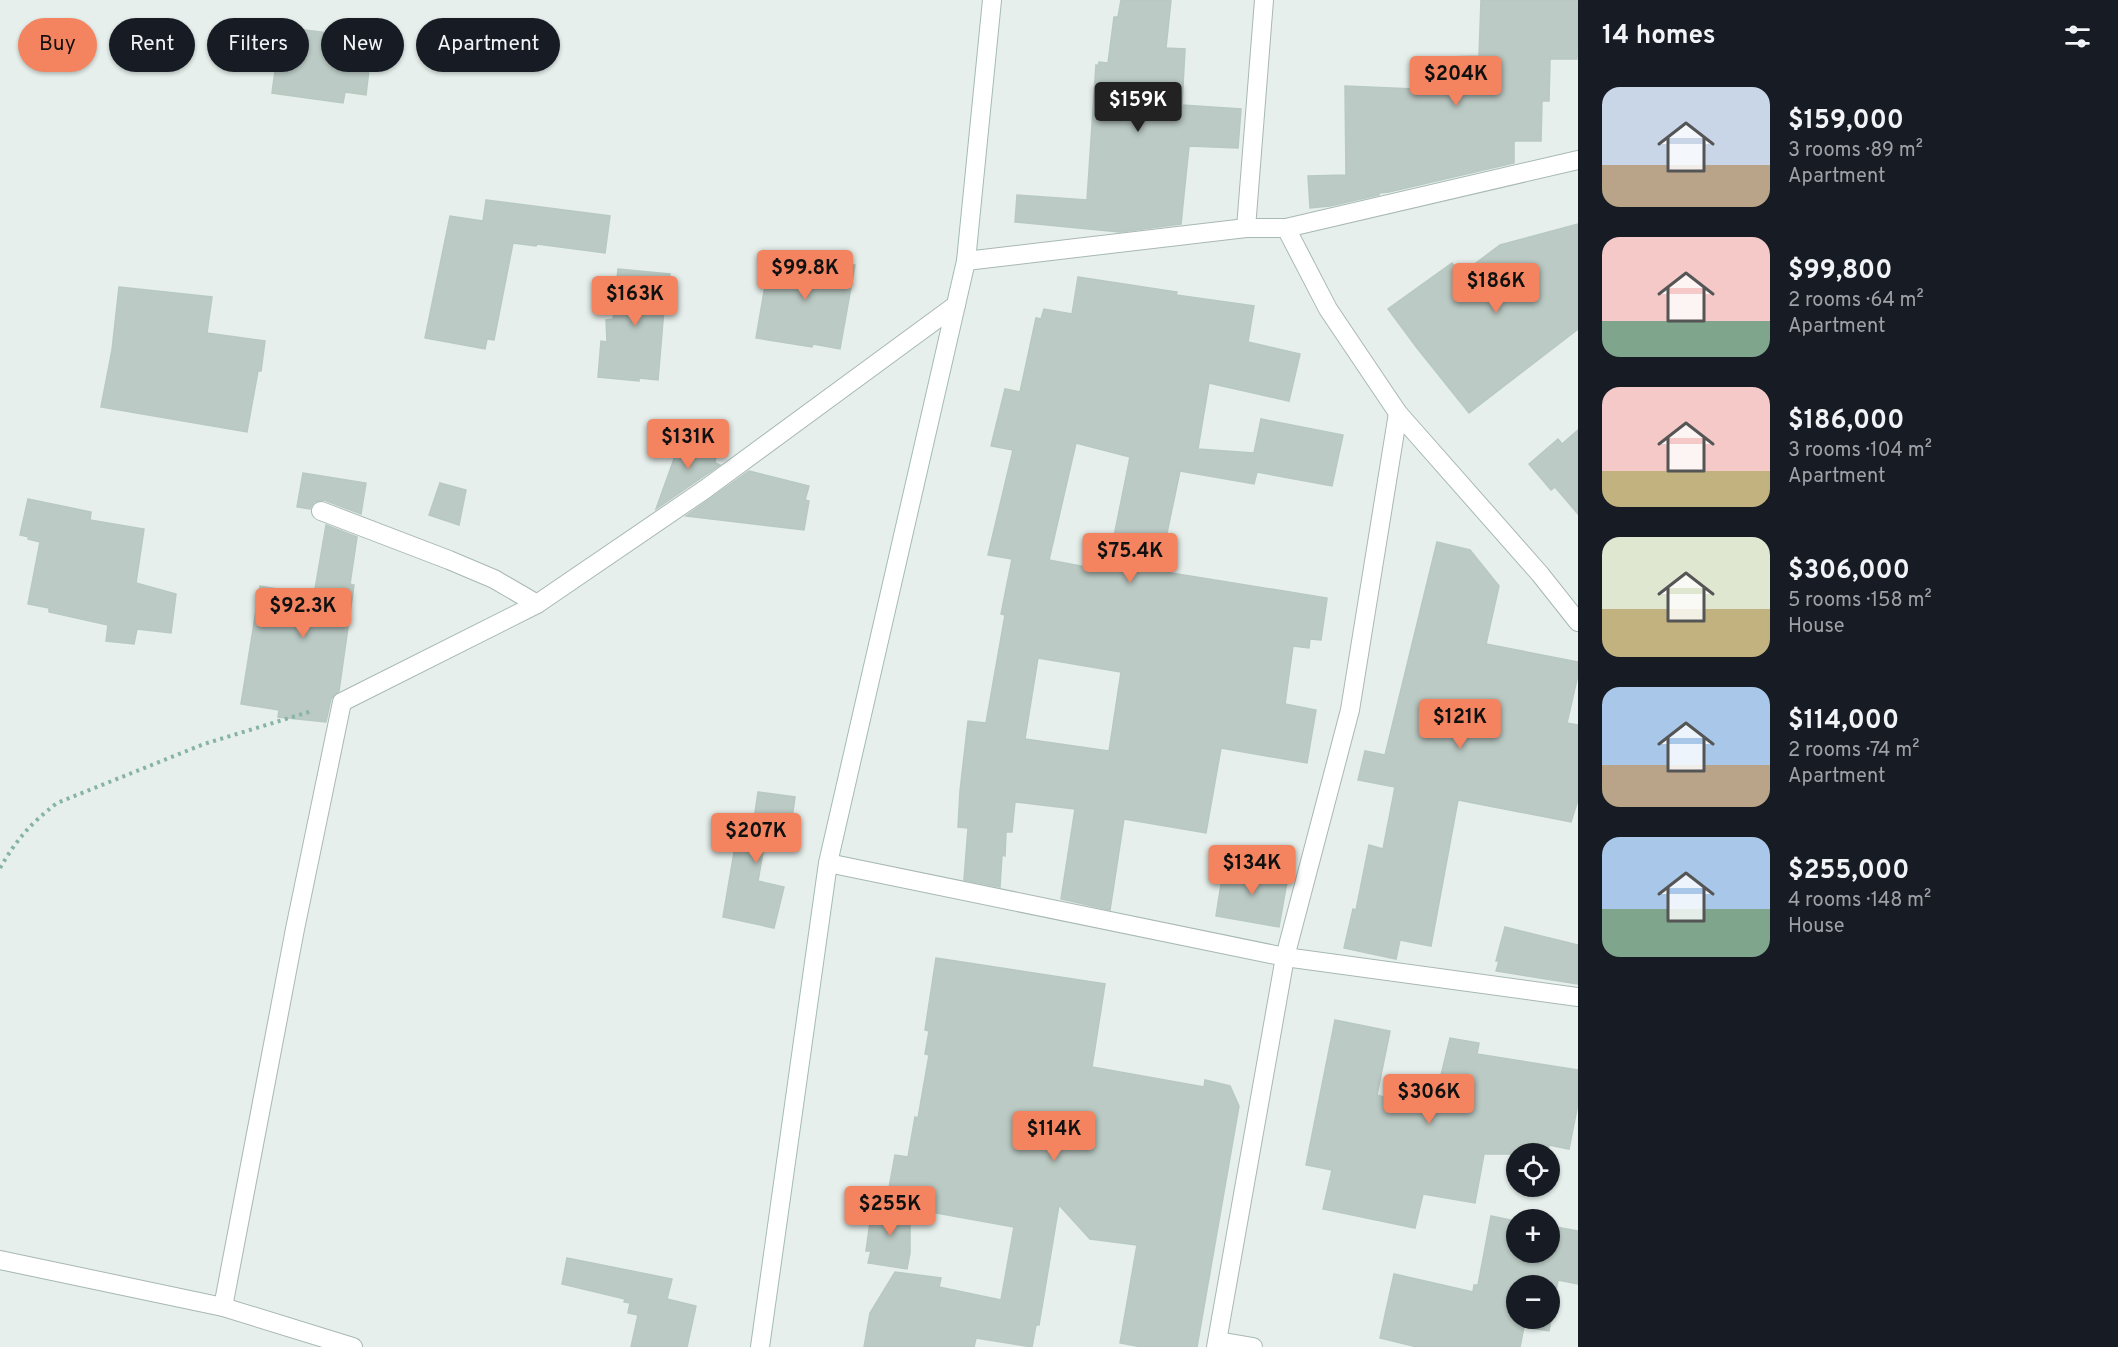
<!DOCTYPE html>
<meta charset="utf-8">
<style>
:root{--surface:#171b24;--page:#242831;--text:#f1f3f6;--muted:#9ea1a6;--accent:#f4845f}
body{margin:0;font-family:Overpass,sans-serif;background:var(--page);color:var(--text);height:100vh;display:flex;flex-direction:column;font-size:22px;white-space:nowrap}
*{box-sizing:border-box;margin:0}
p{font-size:20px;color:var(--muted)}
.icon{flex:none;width:33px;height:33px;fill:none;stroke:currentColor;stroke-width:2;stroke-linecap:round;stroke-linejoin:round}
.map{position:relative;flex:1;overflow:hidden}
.drawer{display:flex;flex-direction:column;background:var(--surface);width:540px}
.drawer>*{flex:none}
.guide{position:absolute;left:18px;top:18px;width:570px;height:54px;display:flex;gap:12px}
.buttons{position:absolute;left:1506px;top:1143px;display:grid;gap:12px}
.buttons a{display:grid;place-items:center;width:54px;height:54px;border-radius:50%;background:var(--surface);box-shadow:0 2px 4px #0004;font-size:30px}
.price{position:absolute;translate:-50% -51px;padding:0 14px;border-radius:6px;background:var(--accent);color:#111;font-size:20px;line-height:39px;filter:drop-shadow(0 2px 3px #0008)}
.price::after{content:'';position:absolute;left:50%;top:36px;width:18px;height:14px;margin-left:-9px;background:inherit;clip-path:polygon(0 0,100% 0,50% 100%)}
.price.on{background:#222;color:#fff}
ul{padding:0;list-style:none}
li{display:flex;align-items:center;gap:18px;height:150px;padding:0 24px}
li span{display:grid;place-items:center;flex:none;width:168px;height:120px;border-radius:18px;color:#555}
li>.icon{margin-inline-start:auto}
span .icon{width:72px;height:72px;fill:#fffc;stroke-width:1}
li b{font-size:26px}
h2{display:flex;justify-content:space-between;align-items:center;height:72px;padding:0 24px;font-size:26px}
.chip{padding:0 21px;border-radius:27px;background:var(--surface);box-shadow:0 2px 4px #0004;font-size:21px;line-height:54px}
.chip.on{background:var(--accent);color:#111}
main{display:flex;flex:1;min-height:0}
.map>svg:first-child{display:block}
.building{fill:#bbcac4;stroke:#b8c9c2;stroke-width:1.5;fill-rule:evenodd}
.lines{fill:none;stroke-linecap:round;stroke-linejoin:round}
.minor-casing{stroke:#a8b8b2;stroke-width:20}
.secondary-casing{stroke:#a4bbb3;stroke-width:20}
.path{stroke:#86b3a5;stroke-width:4;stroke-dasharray:3 4.5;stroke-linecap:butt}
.minor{stroke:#fff;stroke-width:18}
.secondary{stroke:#fff;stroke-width:18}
</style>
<main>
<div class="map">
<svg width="1578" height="1347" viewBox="0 0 1578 1347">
<rect width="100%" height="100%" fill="#e6efeb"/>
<g class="building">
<polygon points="1121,0 1171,0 1166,48 1185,49 1182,105 1241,109 1238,148 1189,146 1181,224 1120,232 1015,222 1017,195 1087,200 1096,65 1098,66 1099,62 1108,63 1114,17 1118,17"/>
<polygon points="1481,0 1578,0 1577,59 1550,59 1549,101 1542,101 1541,141 1514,141 1514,163 1389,192 1379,193 1379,195 1330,206 1310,208 1308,176 1346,175 1345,86 1415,89 1415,76 1446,77 1445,57 1479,56"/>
<polygon points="281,27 352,36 350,50 371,53 366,95 345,92 343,103 272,93"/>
<polygon points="486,200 610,216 605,253 537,244 536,246 513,243 494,340 487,339 485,349 425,338 450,216 483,221"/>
<polygon points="1578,224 1578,329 1469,413 1417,348 1388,309 1452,263 1460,273 1463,270 1464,272 1500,245"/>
<polygon points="771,251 855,265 840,349 813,344 812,347 756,338"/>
<polygon points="618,269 670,274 667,309 664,309 658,380 639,378 639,381 598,377 601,341 607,342 606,320 613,319"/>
<path d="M1078,277L1177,292L1176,295L1254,306L1248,342L1300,354L1289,401L1209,383L1198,449L1254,453L1261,419L1343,435L1332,486L1257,472L1254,484L1180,471L1159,571L1327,598L1321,640L1310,639L1309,648L1293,646L1285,704L1316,710L1307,763L1221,748L1206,833L1124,819L1110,910L1061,899L1075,809L1015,802L1012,832H1006L1005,856L1002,855L1000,887L964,880L968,828L958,827L960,791L968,721L986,723L1005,615L1001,614L1012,559L988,555L1013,450L991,446L1005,389L1020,392L1036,318L1041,319L1044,309L1072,314ZM1076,443L1130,457L1107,571L1049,560ZM1038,658L1121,672L1109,751L1025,739Z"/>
<polygon points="119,287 212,297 207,333 265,341 261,371 258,371 247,432 101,407 112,350"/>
<polygon points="1578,430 1578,514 1555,487 1551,490 1529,464 1558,439 1562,444"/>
<polygon points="679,445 717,450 715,463 720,465 656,509"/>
<polygon points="749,471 809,486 805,500 809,501 804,530 686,516"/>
<polygon points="303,473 366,483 361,514 324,500 314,502 310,509 297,507"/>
<polygon points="440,483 466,490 459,525 429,515"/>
<polygon points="28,499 91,512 90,520 144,529 136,583 176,594 171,633 137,629 134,644 106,641 108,625 49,612 49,608 28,604 40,542 28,539 29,537 20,535"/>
<polygon points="326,525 357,537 350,584 354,585 339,691 331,699 326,722 278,717 279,710 241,704 260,586 314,595"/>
<polygon points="1437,542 1470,550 1499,586 1486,644 1578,662 1578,675 1567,723 1578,725 1578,800 1571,822 1458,800 1431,946 1400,940 1396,959 1344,948 1353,909 1356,910 1369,845 1383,849 1395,787 1358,780 1365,751 1385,755"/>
<polygon points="758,792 795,797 791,826 768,823 758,881 784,887 774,928 723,917 740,817 754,819"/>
<polygon points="1224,865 1288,876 1279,927 1216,916"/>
<polygon points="1505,927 1578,945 1578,984 1496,971 1499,961 1496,961"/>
<polygon points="936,958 1105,984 1092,1067 1204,1087 1205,1080 1230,1086 1239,1106 1197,1347 1142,1347 1120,1343 1137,1245 1090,1239 1059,1205 1039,1325 1036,1325 1032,1347 976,1338 974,1347 864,1347 870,1313 895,1272 941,1278 939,1287 1001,1300 1014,1227 886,1204 895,1155 908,1157 915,1117 918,1118 929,1055 925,1054 929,1031 925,1030"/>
<polygon points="1335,1020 1390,1031 1377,1095 1432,1112 1450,1038 1479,1043 1477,1054 1578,1070 1578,1104 1569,1149 1549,1145 1548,1154 1484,1154 1475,1203 1423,1194 1415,1228 1323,1209 1332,1170 1306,1165"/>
<polygon points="878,1203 910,1212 910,1253 907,1269 868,1263 871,1251 866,1251 870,1222 873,1222"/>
<path d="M1491,1216L1516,1221V1252H1550V1226L1578,1231V1284L1558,1280L1549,1331L1524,1327L1520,1347H1417L1380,1338L1394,1274L1473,1292L1474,1285H1478ZM1516,1286H1550V1318H1516Z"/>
<polygon points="567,1258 672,1279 667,1299 696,1306 687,1347 631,1347 638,1315 628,1313 630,1303 624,1302 625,1299 562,1284"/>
</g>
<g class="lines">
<g class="minor-casing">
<g id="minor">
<polyline points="1246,228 1264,0"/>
<polyline points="1286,228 1328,309 1398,413 1540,574 1578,622"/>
<polyline points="966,261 1246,228 1286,228 1578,160"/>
<polyline points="321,511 449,560 494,579 537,604"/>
<polyline points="828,863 1285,957 1578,997"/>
<polyline points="0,1260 223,1307 353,1347"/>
<polyline points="223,1307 295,929 342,702 537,604 704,490 956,305"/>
<polyline points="1218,1341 1253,1347"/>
<polyline points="1216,1347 1285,957 1350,710 1398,413"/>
</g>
</g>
<g class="secondary-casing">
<polyline id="secondary" points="760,1347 828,863 966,261 992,0"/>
</g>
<path class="path" d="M0,868C17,839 30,824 57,803L204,744L312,711"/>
<use href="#minor" class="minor"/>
<use href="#secondary" class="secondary"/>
</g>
</svg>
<div class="buttons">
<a><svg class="icon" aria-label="locate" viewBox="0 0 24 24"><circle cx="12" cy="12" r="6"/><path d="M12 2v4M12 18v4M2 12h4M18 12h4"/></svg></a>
<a>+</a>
<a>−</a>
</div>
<b class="price" style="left:1456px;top:107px">$204K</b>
<b class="price on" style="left:1138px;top:133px">$159K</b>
<b class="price" style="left:805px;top:301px">$99.8K</b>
<b class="price" style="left:1496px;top:314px">$186K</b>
<b class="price" style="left:635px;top:327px">$163K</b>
<b class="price" style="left:688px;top:470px">$131K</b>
<b class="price" style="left:1130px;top:584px">$75.4K</b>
<b class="price" style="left:303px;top:639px">$92.3K</b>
<b class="price" style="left:1460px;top:750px">$121K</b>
<b class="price" style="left:756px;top:864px">$207K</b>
<b class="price" style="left:1252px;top:896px">$134K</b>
<b class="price" style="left:1429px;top:1125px">$306K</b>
<b class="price" style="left:1054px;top:1162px">$114K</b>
<b class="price" style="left:890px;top:1237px">$255K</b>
<div class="guide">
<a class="chip on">Buy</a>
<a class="chip">Rent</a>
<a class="chip">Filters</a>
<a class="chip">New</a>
<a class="chip">Apartment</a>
</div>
</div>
<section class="drawer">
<h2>14 homes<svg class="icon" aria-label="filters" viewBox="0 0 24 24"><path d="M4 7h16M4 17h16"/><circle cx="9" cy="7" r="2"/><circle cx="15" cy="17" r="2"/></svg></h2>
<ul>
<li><span style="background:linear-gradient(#c9d6e8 65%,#b9a48a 0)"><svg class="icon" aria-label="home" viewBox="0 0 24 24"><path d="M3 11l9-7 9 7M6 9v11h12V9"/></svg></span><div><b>$159,000</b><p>3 rooms · 89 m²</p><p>Apartment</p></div></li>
<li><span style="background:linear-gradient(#f6c9c9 70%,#7fa58c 0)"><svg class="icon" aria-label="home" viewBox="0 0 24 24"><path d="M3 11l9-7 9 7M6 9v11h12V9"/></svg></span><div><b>$99,800</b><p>2 rooms · 64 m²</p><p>Apartment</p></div></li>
<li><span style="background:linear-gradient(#f6c9c9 70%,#c2b280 0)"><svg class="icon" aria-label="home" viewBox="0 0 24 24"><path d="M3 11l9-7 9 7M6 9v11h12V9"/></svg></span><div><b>$186,000</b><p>3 rooms · 104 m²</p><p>Apartment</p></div></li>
<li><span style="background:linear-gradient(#dfe7d0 60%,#c2b280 0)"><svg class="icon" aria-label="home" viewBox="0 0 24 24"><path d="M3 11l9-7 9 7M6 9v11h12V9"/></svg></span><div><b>$306,000</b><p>5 rooms · 158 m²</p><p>House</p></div></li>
<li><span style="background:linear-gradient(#a9c7e8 65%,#b9a48a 0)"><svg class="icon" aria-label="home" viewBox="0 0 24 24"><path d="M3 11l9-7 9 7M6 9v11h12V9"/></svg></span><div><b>$114,000</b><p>2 rooms · 74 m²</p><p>Apartment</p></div></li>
<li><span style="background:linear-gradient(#a9c7e8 60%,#7fa58c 0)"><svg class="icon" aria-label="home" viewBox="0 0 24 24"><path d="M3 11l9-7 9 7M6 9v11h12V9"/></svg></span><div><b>$255,000</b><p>4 rooms · 148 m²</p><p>House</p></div></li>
</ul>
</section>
</main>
